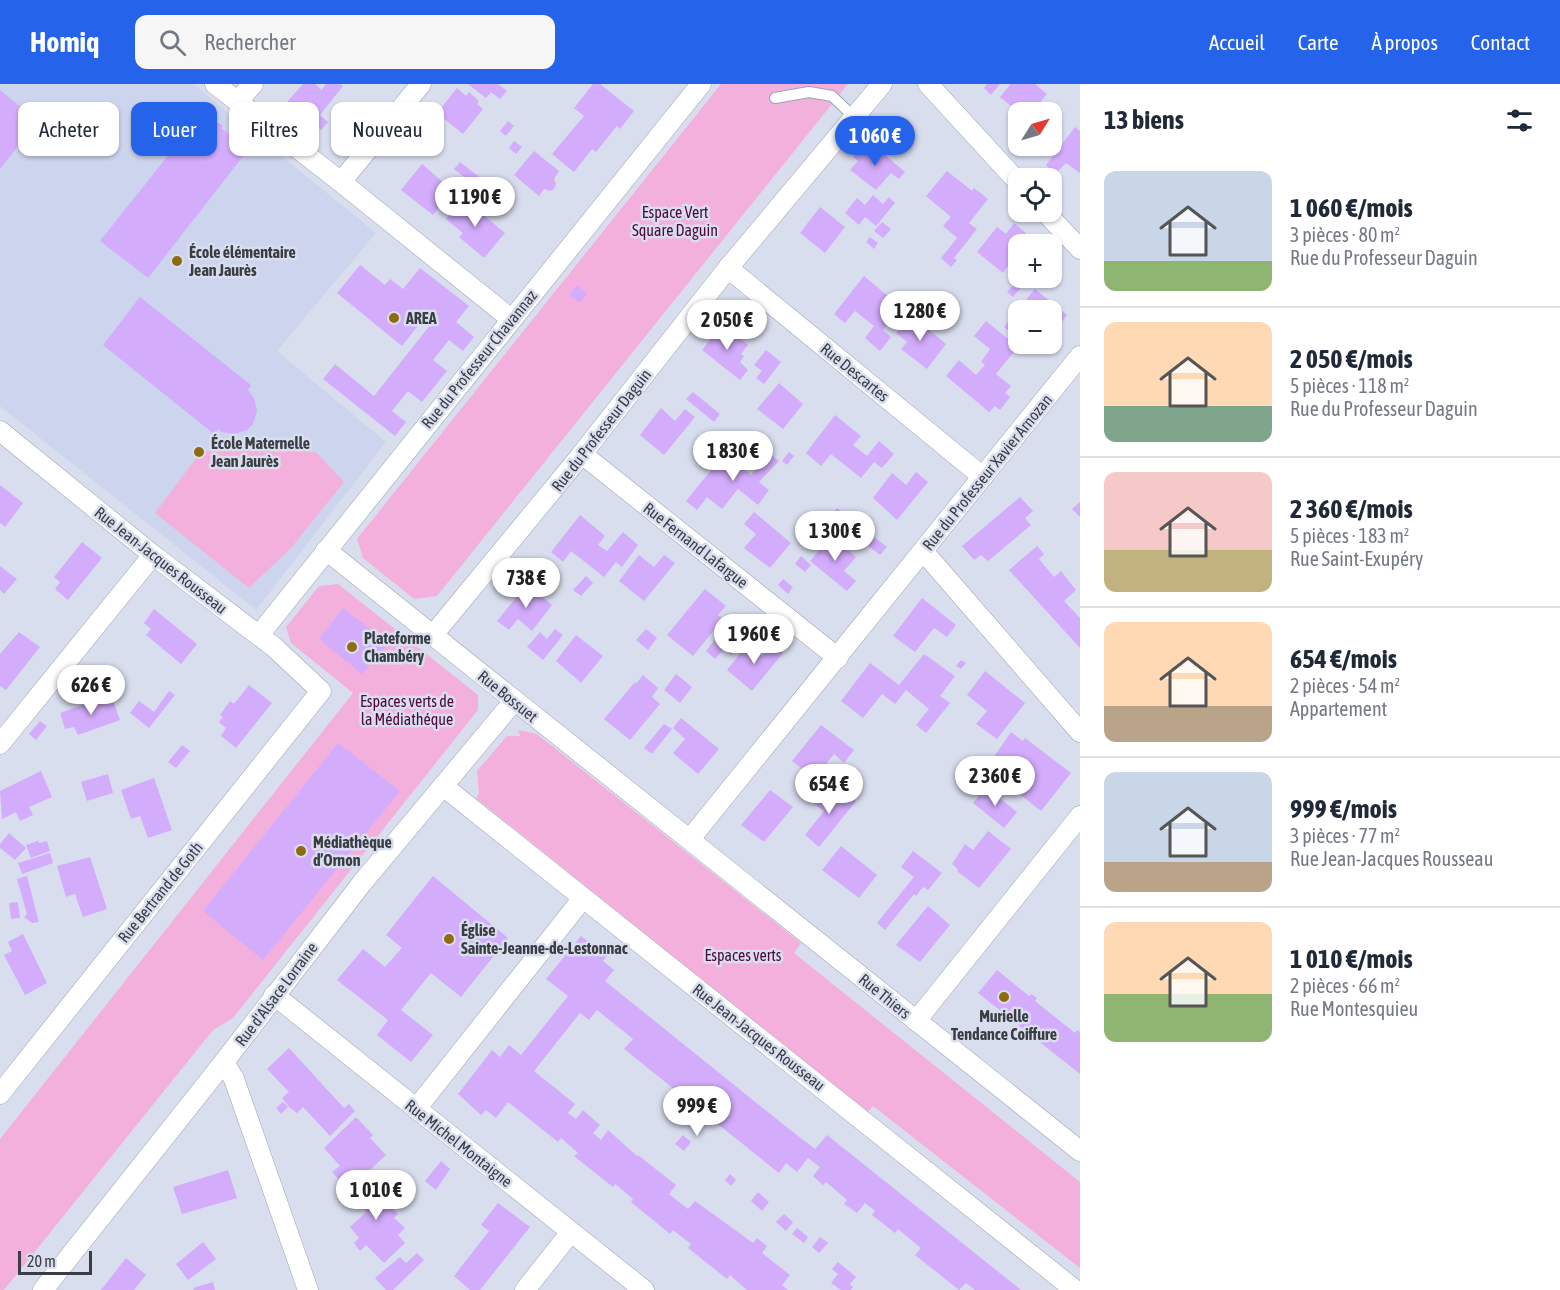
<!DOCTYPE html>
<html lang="fr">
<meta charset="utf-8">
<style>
:root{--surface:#fff;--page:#f6f6f7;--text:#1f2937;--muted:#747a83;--line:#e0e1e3;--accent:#2563eb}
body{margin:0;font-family:"Asap Condensed",sans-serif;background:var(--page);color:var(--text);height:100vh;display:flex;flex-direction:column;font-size:22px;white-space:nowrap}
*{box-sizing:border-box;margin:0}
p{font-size:20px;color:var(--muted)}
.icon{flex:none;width:33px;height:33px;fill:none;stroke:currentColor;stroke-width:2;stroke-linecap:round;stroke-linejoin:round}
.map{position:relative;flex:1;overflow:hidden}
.panel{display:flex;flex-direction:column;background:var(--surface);width:480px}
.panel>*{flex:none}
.hud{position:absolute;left:18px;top:18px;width:570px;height:54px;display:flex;gap:12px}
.needle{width:39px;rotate:53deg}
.buttons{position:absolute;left:1008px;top:18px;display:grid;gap:12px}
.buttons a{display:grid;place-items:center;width:54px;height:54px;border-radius:12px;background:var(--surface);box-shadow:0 2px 4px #0004;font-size:30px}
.scale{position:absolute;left:18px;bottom:15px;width:74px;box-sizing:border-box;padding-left:6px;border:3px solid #3a3d43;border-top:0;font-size:16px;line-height:21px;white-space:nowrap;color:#3a3d43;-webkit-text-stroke:4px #d9deef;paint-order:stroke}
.price{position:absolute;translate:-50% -51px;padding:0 14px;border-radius:21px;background:#fff;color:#222;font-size:20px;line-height:39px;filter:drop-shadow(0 2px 3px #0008)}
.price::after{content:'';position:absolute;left:50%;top:36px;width:18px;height:14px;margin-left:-9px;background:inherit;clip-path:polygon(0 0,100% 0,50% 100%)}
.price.current{background:var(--accent);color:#fff}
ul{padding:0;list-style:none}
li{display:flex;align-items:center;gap:18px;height:150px;padding:0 24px}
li+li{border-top:2px solid var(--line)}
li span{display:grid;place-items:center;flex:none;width:168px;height:120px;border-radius:12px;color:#555}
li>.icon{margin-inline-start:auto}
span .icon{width:72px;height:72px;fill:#fffc;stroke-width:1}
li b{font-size:26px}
h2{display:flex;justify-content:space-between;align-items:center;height:72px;padding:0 24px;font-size:26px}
.chip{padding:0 21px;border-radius:12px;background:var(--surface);box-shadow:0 2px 4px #0004;font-size:21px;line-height:54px}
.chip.current{background:var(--accent);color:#fff}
header{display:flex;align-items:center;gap:36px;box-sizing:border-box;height:84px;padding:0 30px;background:var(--accent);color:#fff}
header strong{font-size:28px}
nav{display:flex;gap:33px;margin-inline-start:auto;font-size:21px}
.search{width:420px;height:54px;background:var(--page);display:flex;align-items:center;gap:15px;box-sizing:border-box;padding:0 21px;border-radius:12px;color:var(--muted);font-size:22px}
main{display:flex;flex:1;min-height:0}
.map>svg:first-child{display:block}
.built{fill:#cdd4ed}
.green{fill:#f4b0dc}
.building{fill:#d3acfc}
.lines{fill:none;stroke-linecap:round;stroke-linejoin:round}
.lane-casing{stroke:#9ea3b3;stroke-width:12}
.street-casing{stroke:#9ea3b3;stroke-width:21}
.lane{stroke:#fff;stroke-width:10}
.street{stroke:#fff;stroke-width:20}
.poi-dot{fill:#8f6b10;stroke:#d9deef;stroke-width:2}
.labels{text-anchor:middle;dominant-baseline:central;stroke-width:5;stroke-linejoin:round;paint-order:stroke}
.park-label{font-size:16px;fill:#4f073e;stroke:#d9deef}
.poi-label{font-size:16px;font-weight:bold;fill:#3a3d43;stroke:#d9deef;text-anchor:start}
.street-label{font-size:16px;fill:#3a3d43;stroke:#d9deef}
</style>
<header>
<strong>Homiq</strong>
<div class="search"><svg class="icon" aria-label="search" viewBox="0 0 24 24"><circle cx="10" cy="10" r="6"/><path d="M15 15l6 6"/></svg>Rechercher</div>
<nav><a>Accueil</a><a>Carte</a><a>À propos</a><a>Contact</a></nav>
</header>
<main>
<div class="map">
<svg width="1080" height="1206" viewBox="0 0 1080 1206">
<rect width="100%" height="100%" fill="#d9deef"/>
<polygon class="built" points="0,0 193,0 376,149 277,267 386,358 256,526 0,322"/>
<g class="green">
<polygon points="721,0 848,0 437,512 414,515 363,474 357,455"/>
<polygon points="269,358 317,369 344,398 291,464 249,504 155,429 200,369"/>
<polygon points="338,500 478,611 478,626 233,934 213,946 4,1206 0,1206 0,1055 353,609 291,559 286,543 319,502"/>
<polygon points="518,646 537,650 801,859 794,869 1080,1098 1080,1184 873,1022 868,1028 476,714 479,709 477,687 507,652 520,652"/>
</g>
<g class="building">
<polygon points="303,0 315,0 322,6 326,0 340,0 343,2 320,31 328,38 321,46 286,19"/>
<polygon points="468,0 498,0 507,7 500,15 491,8 486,14"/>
<polygon points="593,0 600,0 634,27 620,45 617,42 596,68 592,65 574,88 552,70 584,32 574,24"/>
<polygon points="987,0 1000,0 991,11 984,4"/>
<polygon points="1009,0 1035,0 1047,10 1032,28 1018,28 1000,13 1010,1"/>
<polygon points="457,4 466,12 469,8 479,17 477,20 483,25 463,50 437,29"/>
<polygon points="0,6 38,37 0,85"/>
<polygon points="202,29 216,40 217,38 223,42 221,44 248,66 148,194 100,157"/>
<polygon points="508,37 514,42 506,52 500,47"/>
<polygon points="1075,43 1080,47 1080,89 1066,79 1055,90 1046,81"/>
<polygon points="514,57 522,63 516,70 509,64"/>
<polygon points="872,60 905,88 899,95 891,89 876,106 850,86 858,77 853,73 861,63 866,67"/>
<polygon points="534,67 559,87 554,95 556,100 554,105 550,107 544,105 539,112 514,91"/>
<polygon points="460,78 496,106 483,122 458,101 464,93 454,85"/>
<polygon points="422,80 452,106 433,131 401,106"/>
<polygon points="947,87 972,107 974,104 988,115 969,139 977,145 954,174 957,176 951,183 941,174 957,154 943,142 951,133 926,112"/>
<polygon points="873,111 883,120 889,113 895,119 876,142 865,133 859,141 845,129 857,114 865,121"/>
<polygon points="463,114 505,149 484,174 459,153 463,149 446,135"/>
<polygon points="820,123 845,143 825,169 800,149"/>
<polygon points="882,138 891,145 883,154 874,147"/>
<polygon points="1014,139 1026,149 1018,159 1018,169 1003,189 977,168 997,143 1006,150"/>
<polygon points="870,153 878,159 874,165 866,158"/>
<polygon points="360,181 385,201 390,195 403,205 420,184 469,222 456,238 474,253 463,267 449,256 433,276 447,287 422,318 408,307 392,327 406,338 395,352 323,295 335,280 374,312 431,240 424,234 402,262 337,209"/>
<polygon points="864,192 901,223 883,246 891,253 880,267 865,254 874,242 855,227 845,239 834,230"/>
<polygon points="1018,196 1024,200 1013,213 1007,208"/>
<polygon points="577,201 587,209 580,219 569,211"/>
<polygon points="1035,205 1067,231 1052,251 1052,226 1018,226 1018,254 1004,243"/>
<polygon points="140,213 251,301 248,306 254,314 257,327 253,340 247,346 234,350 222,348 218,345 214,350 103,261"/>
<polygon points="910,230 946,260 927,285 901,265 907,258 896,249"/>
<polygon points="986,237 1018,263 996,290 1011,302 1005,309 1010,313 1000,326 995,322 989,328 946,292 959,276 976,291 985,281 981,278 990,265 974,252"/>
<polygon points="722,241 748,261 741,270 744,272 740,278 748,286 740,296 702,266"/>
<polygon points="1025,260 1045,260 1037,269"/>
<polygon points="766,266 781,278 764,300 756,294 762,287 754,281"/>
<polygon points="779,299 803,320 783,345 757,325"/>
<polygon points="693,308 720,330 714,338 686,315"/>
<polygon points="661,324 675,337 685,325 695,333 664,371 640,351"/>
<polygon points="835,331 861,352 853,361 867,372 879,357 894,370 882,384 874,378 861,394 831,370 821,382 806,369"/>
<polygon points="765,366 779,377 759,398 769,406 758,421 738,405 722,425 707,413 697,426 686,417 724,370 751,391 763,376 760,373"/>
<polygon points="789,368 794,372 787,381 782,377"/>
<polygon points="916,388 928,398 897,436 873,414 892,389 906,401"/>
<polygon points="0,401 23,419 5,443 0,439"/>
<polygon points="1020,413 1033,427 1025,434 1031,441 988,477 981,471 974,476 962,462"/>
<polygon points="1080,418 1080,433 1072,425"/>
<polygon points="837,424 887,463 880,471 831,432"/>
<polygon points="754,428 791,459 770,484 744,464 756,450 744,440"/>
<polygon points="580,431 605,452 598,461 607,467 623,448 638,461 622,483 616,478 604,493 571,467 563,478 551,468"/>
<polygon points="831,452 856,473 844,487 856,497 847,507 810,477"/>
<polygon points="82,458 102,474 68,516 55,505 60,498 54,493"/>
<polygon points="1037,462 1044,470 1039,475 1054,493 1061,487 1076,506 1064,517 1080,534 1080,564 1009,486"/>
<polygon points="639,471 654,483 664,471 675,479 644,517 619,497"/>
<polygon points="801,472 811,481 805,488 795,480"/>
<polygon points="0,482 17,495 4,510 0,506"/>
<polygon points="586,492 593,499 581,512 573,506"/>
<polygon points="783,495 793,503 788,510 778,501"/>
<polygon points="527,500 552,521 532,547 518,535 509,546 497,537"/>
<polygon points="705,505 726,522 718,531 723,535 693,572 667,551"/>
<polygon points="922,514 956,541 947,553 934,544 915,568 893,552"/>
<polygon points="343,524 389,559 362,590 319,555"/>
<polygon points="154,525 197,560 181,580 146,551 151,545 144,539"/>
<polygon points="736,529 753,543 731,571 724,565 715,575 706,567"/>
<polygon points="555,545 563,551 543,576 527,563 540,548 547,555"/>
<polygon points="646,545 657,554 648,566 636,556"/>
<polygon points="19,548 40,563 6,606 0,602 0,570"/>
<polygon points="576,551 603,572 581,599 556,577"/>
<polygon points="771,560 783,569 752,607 727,586 747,561 762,572"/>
<polygon points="924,570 955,592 940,612 950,619 926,649 916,641 929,625 906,606 895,620 882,610 863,634 841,617 870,579 899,601"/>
<polygon points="961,576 966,579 961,585 956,582"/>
<polygon points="985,587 1025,619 997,655 976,640 987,627 967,611"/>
<polygon points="676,590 692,603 680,619 664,606"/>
<polygon points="643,591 658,604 652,613 660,620 630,656 604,635 635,598 636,600"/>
<polygon points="249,601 272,619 236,664 221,652 226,644 219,638 223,633 220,631 230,617 234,620"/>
<polygon points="169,607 175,611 149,644 130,629 139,617 154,628"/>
<polygon points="111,611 120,636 78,651 74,643 65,645 60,629"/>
<polygon points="681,634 719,665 698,690 673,669 685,655 673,644"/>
<polygon points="40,637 47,642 36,656 29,650"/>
<polygon points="664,640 672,645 652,670 644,664"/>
<polygon points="821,641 854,666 844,679 834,670 815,694 792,677"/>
<polygon points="1011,648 1023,657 1025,654 1071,689 1041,727 1018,709 1034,690 1011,672 1001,685 991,677"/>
<polygon points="338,659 400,707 263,876 203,827"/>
<polygon points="182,661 190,667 176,684 168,678"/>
<polygon points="41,687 52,713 29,723 33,731 20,737 16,728 2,735 0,707"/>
<polygon points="108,690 113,709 87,717 81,698"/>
<polygon points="154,694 172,746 148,754 140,732 131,735 121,706"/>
<polygon points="986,703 1017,728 1004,744 973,719"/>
<polygon points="824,705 834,713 841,705 856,717 819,763 805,751 824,727 813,719"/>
<polygon points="770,706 793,723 764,758 741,741"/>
<polygon points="988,747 1011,765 979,804 957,787 958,785 952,780 965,760 973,766"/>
<polygon points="9,749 26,764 15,776 0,764 0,760"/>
<polygon points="38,757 39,759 47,757 50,767 31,774 26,761"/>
<polygon points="841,762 877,791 859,814 822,786"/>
<polygon points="913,767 942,789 928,806 923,803 916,812 914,810 885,846 877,839 914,793 901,783"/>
<polygon points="50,769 53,779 22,790 18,779"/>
<polygon points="90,773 107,825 83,833 75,810 66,813 57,782"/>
<polygon points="27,792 36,827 39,838 32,839 24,833 27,830 17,795"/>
<polygon points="433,792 508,854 461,913 431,889 401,926 433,951 411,978 377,951 388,936 337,896 363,865 385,883 402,864 386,851"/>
<polygon points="18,818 20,834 11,835 9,819"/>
<polygon points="928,822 950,841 920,878 896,861"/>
<polygon points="23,850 47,899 25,911 4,871 12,867 8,858"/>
<polygon points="581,852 607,872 603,877 614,886 605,897 784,1041 815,1065 827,1051 1021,1206 975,1206 966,1199 959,1206 915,1171 921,1164 898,1145 895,1149 872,1131 875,1127 865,1119 857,1129 844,1120 847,1116 826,1098 823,1101 813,1092 820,1083 808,1074 797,1088 786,1079 779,1089 624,965 633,955 597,926 589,936 580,929 534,987 575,1020 568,1029 576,1035 583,1026 600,1041 593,1049 601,1056 608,1046 637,1072 638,1071 676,1101 669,1110 688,1125 695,1117 753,1159 757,1154 767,1162 762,1169 790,1191 782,1201 788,1206 747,1206 730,1191 727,1195 688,1164 691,1160 673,1146 670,1150 631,1118 633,1115 615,1100 613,1103 574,1072 578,1069 561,1054 558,1058 508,1018 496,1034 486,1026 481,1031 458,1010 492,966 500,973 509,961 521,971 568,912 546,895"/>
<polygon points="997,886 1029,912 1031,910 1037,914 1035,917 1075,949 1077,946 1080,948 1080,990 978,909"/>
<polygon points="289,964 344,1024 349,1020 355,1027 330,1052 303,1023 297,1029 289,1023 282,1014 289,1008 267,985"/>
<polygon points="283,1018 288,1023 281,1030 276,1024"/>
<polygon points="356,1033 373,1051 370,1054 386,1071 356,1099 348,1090 340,1097 332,1088 340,1082 324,1064"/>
<polygon points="683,1051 691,1058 684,1067 675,1060"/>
<polygon points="441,1077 450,1085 436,1106 425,1097"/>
<polygon points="228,1086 237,1114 182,1130 173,1103"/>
<polygon points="730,1090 736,1096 731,1102 725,1096"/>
<polygon points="373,1091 386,1105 379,1112 398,1130 394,1134 405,1144 398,1151 405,1159 384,1179 366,1161 360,1167 354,1159 359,1154 350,1143 366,1128 349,1110"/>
<polygon points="758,1108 769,1118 762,1127 751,1117"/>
<polygon points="498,1119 530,1143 480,1206 470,1206 454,1192 489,1147 481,1141"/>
<polygon points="784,1130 793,1138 786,1147 776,1138"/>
<polygon points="797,1144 808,1153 804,1159 792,1150"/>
<polygon points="820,1153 828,1159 819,1169 812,1163"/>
<polygon points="203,1158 216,1175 188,1196 176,1180"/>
<polygon points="417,1169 424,1176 393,1206 386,1206 375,1194 400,1173 406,1179"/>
<polygon points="126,1174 146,1191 134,1206 101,1206"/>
<polygon points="838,1178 856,1193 850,1200 853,1203 851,1206 841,1206 831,1199 838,1190 832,1185"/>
<polygon points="213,1198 215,1206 194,1206 193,1204"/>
</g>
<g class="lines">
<g class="lane-casing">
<polyline id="lane" points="775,14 809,8 832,12 854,33"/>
</g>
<g class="street-casing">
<g id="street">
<polyline points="215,0 341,98 511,235"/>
<polyline points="928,0 1018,98"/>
<polyline points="237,18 253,0"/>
<polyline points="341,98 421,0"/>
<polyline points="1045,128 1080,165"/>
<polyline points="728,184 983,393"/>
<polyline points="0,347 153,471 274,563 321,607 0,1010"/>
<polyline points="582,370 838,574"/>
<polyline points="326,466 1080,1067"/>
<polyline points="923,467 1080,648"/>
<polyline points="259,551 701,0"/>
<polyline points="433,551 582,370 728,184 882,0"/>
<polyline points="0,660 153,471"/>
<polyline points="443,702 1075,1206"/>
<polyline points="690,755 1080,272"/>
<polyline points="274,911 644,1206"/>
<polyline points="916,937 1080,732"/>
<polyline points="224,978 234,995 308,1206"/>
<polyline points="416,1025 583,814"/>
<polyline points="43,1206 224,978 362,799 514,617"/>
<polyline points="525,1206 571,1148"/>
</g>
</g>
<use href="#lane" class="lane"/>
<use href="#street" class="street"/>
</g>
<g class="poi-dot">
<circle cx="177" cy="177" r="6"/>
<circle cx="394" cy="234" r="6"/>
<circle cx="199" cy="368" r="6"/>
<circle cx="352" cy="563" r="6"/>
<circle cx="301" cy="767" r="6"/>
<circle cx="449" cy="855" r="6"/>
<circle cx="1004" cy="913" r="6"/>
</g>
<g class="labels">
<g class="park-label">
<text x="675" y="128">Espace Vert<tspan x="675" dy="18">Square Daguin</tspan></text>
<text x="407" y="617">Espaces verts de<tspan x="407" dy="18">la Médiathéque</tspan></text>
<text x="743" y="871">Espaces verts</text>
</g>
<g class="poi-label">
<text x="189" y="168">École élémentaire<tspan x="189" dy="18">Jean Jaurès</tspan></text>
<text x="406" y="234">AREA</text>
<text x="211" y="359">École Maternelle<tspan x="211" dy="18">Jean Jaurès</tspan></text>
<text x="364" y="554">Plateforme<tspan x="364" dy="18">Chambéry</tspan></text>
<text x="313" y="758">Médiathèque<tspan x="313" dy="18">d’Ornon</tspan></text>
<text x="461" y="846">Église<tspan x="461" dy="18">Sainte-Jeanne-de-Lestonnac</tspan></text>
<text x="1004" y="932" text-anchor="middle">Murielle<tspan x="1004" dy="18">Tendance Coiffure</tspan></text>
</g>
<g class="street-label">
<text transform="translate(479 275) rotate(-51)">Rue du Professeur Chavannaz</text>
<text transform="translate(855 288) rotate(39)">Rue Descartes</text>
<text transform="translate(601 346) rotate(-52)">Rue du Professeur Daguin</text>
<text transform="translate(987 388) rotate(-51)">Rue du Professeur Xavier Arnozan</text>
<text transform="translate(696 461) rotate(38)">Rue Fernand Lafargue</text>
<text transform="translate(161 476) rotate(38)">Rue Jean-Jacques Rousseau</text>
<text transform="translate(508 612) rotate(39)">Rue Bossuet</text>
<text transform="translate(160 808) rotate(-51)">Rue Bertrand de Goth</text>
<text transform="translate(276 910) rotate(-53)">Rue d'Alsace Lorraine</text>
<text transform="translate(885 912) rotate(39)">Rue Thiers</text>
<text transform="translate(759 953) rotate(38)">Rue Jean-Jacques Rousseau</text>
<text transform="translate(459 1059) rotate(38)">Rue Michel Montaigne</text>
</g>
</g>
</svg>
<div class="buttons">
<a><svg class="needle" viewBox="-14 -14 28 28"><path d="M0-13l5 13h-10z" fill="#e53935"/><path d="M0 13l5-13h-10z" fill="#747a83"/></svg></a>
<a><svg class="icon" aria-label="locate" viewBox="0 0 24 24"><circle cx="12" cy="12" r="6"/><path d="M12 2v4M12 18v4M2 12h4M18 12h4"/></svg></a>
<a>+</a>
<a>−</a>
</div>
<div class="scale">20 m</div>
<b class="price current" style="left:875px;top:83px">1 060 €</b>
<b class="price" style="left:475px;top:144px">1 190 €</b>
<b class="price" style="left:920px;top:258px">1 280 €</b>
<b class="price" style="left:727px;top:267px">2 050 €</b>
<b class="price" style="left:733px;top:398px">1 830 €</b>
<b class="price" style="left:835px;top:478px">1 300 €</b>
<b class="price" style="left:526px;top:525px">738 €</b>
<b class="price" style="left:754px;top:581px">1 960 €</b>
<b class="price" style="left:91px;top:632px">626 €</b>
<b class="price" style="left:995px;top:723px">2 360 €</b>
<b class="price" style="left:829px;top:731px">654 €</b>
<b class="price" style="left:697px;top:1053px">999 €</b>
<b class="price" style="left:376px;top:1137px">1 010 €</b>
<div class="hud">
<a class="chip">Acheter</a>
<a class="chip current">Louer</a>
<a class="chip">Filtres</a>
<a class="chip">Nouveau</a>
</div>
</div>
<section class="panel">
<h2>13 biens<svg class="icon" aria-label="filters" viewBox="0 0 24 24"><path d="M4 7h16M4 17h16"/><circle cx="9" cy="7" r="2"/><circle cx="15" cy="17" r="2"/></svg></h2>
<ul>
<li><span style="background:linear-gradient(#c9d6e8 75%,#8fb573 0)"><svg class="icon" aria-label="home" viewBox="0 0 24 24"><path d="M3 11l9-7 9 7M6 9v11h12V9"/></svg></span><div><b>1 060 €/mois</b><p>3 pièces · 80 m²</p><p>Rue du Professeur Daguin</p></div></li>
<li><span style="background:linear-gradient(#ffd9b3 70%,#7fa58c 0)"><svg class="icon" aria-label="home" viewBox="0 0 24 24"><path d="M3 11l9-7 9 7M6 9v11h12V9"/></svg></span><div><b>2 050 €/mois</b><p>5 pièces · 118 m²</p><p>Rue du Professeur Daguin</p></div></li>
<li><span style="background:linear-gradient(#f6c9c9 65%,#c2b280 0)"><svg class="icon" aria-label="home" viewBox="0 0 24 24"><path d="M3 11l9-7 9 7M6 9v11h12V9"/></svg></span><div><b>2 360 €/mois</b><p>5 pièces · 183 m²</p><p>Rue Saint-Exupéry</p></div></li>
<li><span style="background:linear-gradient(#ffd9b3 70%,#b9a48a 0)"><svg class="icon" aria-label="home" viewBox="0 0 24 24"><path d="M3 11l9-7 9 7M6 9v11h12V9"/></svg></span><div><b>654 €/mois</b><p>2 pièces · 54 m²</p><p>Appartement</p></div></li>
<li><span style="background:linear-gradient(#c9d6e8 75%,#b9a48a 0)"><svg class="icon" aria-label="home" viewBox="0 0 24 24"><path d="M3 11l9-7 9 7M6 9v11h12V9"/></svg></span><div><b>999 €/mois</b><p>3 pièces · 77 m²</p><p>Rue Jean-Jacques Rousseau</p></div></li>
<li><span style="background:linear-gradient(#ffd9b3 60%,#8fb573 0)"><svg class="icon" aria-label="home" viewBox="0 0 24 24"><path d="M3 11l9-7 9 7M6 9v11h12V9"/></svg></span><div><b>1 010 €/mois</b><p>2 pièces · 66 m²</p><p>Rue Montesquieu</p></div></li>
</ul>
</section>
</main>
